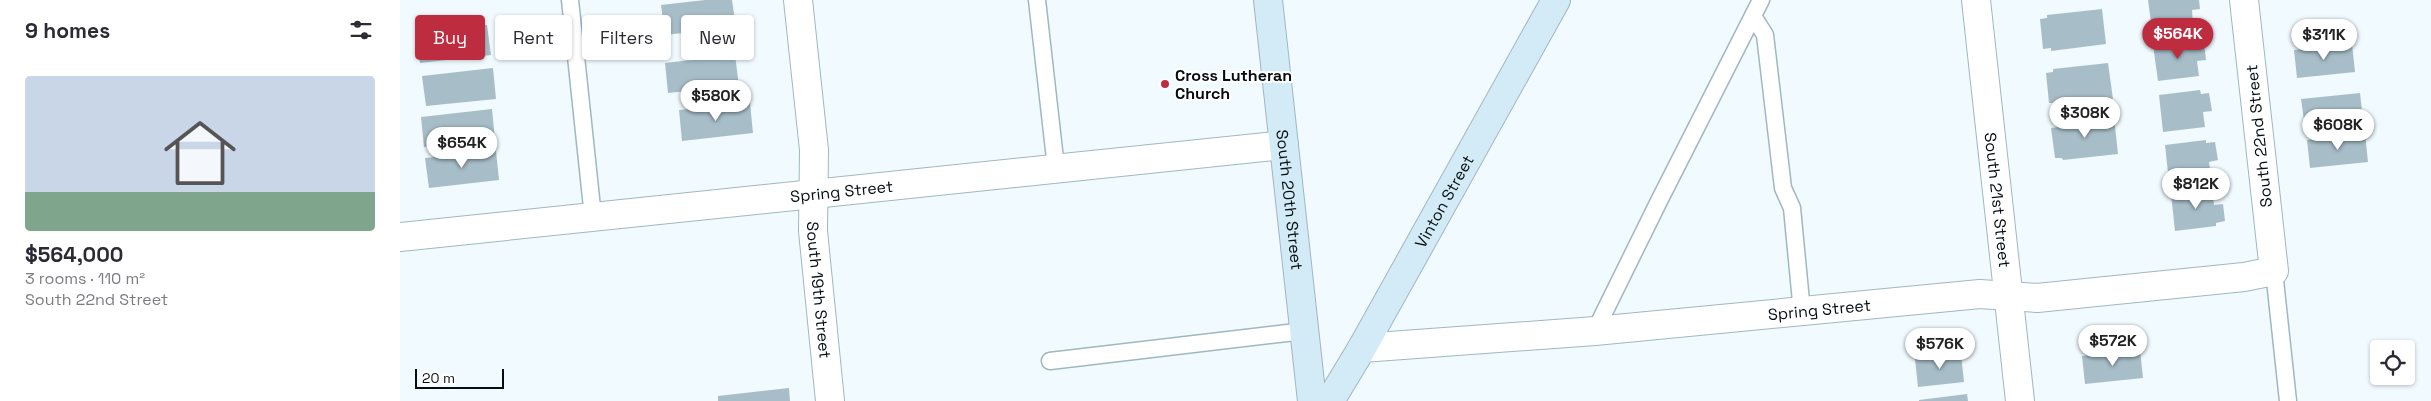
<!DOCTYPE html>
<meta charset="utf-8">
<style>
:root{--surface:#fff;--page:#f7f7f7;--text:#2b2b33;--muted:#7c7c81;--line:#e1e1e2;--accent:#bd2d3f}
body{margin:0;font-family:"Space Grotesk",sans-serif;background:var(--page);color:var(--text);height:100vh;display:flex;flex-direction:column;font-size:19px;white-space:nowrap}
*{box-sizing:border-box;margin:0}
p{font-size:16px;color:var(--muted)}
.icon{flex:none;width:28px;height:28px;fill:none;stroke:currentColor;stroke-width:2;stroke-linecap:round;stroke-linejoin:round}
.map{position:relative;flex:1;overflow:hidden}
.sheet{display:flex;flex-direction:column;background:var(--surface);width:400px}
.sheet>*{flex:none}
.banner{position:absolute;left:15px;top:15px;width:475px;height:45px;display:flex;gap:10px}
.tools{position:absolute;left:1970px;top:340px;display:grid;gap:10px}
.tools a{display:grid;place-items:center;width:45px;height:45px;border-radius:5px;background:var(--surface);box-shadow:0 1px 4px #0004;font-size:25px}
.scale{position:absolute;left:15px;bottom:12px;width:89px;box-sizing:border-box;padding-left:5px;border:2px solid #050d11;border-top:0;font-size:14px;line-height:18px;white-space:nowrap;color:#050d11;-webkit-text-stroke:4px #fff;paint-order:stroke}
.price{position:absolute;translate:-50% -42px;padding:0 11px;border-radius:18px;background:#fff;color:#222;font-size:16px;line-height:32px;filter:drop-shadow(0 1px 2px #0008)}
.price::after{content:'';position:absolute;left:50%;top:30px;width:15px;height:11px;margin-left:-8px;background:inherit;clip-path:polygon(0 0,100% 0,50% 100%)}
.price.current{background:var(--accent);color:#fff}
ul{padding:0;list-style:none}
li{display:grid;align-content:center;gap:10px;height:265px;padding:0 25px}
li+li{border-top:1px solid var(--line)}
li span{display:grid;place-items:center;height:155px;border-radius:5px;color:#555}
li>.icon{margin-inline-start:auto}
span .icon{width:90px;height:90px;fill:#fffc;stroke-width:1}
li b{font-size:21px}
h2{display:flex;justify-content:space-between;align-items:center;height:60px;padding:0 25px;font-size:21px}
.tag{padding:0 18px;border-radius:5px;background:var(--surface);box-shadow:0 1px 4px #0004;font-size:18px;line-height:45px}
.tag.current{background:var(--accent);color:#fff}
main{display:flex;flex:1;min-height:0}
.map>svg:first-child{display:block}
.building{fill:#a7bec9}
.lines{fill:none;stroke-linecap:round;stroke-linejoin:round}
.lane-casing{stroke:#a0b7c2;stroke-width:19}
.street-casing{stroke:#a0b7c2;stroke-width:30}
.secondary-casing{stroke:#a0b7c2;stroke-width:30}
.lane{stroke:#fff;stroke-width:16}
.street{stroke:#fff;stroke-width:28}
.secondary{stroke:#d2ebf6;stroke-width:28}
.poi-dot{fill:#bd2d3f;stroke:#fff;stroke-width:2}
.labels{text-anchor:middle;dominant-baseline:central;stroke-width:4;stroke-linejoin:round;paint-order:stroke}
.poi-label{font-size:16px;font-weight:bold;fill:#050d11;stroke:#fff;text-anchor:start}
.street-label{font-size:16px;fill:#050d11;stroke:#fff}
</style>
<main>
<section class="sheet">
<h2>9 homes<svg class="icon" aria-label="filters" viewBox="0 0 24 24"><path d="M4 7h16M4 17h16"/><circle cx="9" cy="7" r="2"/><circle cx="15" cy="17" r="2"/></svg></h2>
<ul>
<li><span style="background:linear-gradient(#c9d6e8 75%,#7fa58c 0)"><svg class="icon" aria-label="home" viewBox="0 0 24 24"><path d="M3 11l9-7 9 7M6 9v11h12V9"/></svg></span><div><b>$564,000</b><p>3 rooms · 110 m²</p><p>South 22nd Street</p></div></li>
</ul>
</section>
<div class="map">
<svg width="2031" height="401" viewBox="0 0 2031 401">
<rect width="100%" height="100%" fill="#f1faff"/>
<g class="building">
<polygon points="305,0 332,0 336,27 265,35 261,5"/>
<polygon points="1748,0 1799,0 1800,9 1792,10 1793,25 1752,30"/>
<polygon points="1702,9 1706,44 1651,51 1651,48 1643,49 1640,19 1647,18 1647,15"/>
<polygon points="87,25 91,55 20,63 16,33"/>
<polygon points="1794,40 1795,43 1804,42 1806,60 1797,61 1799,76 1758,81 1753,45"/>
<polygon points="1952,44 1955,72 1897,78 1894,50"/>
<polygon points="335,55 339,86 268,93 265,63"/>
<polygon points="1708,63 1713,99 1657,105 1657,103 1649,103 1646,73 1653,72 1653,69"/>
<polygon points="93,68 96,99 26,106 22,76"/>
<polygon points="1800,90 1801,94 1809,93 1812,111 1803,112 1805,127 1763,132 1759,95"/>
<polygon points="1960,93 1963,120 1905,127 1901,99"/>
<polygon points="350,103 353,133 282,141 279,110"/>
<polygon points="92,109 95,140 24,147 21,117"/>
<polygon points="1714,117 1718,154 1663,160 1662,158 1655,158 1651,128 1659,127 1658,124"/>
<polygon points="1965,134 1968,162 1910,168 1907,140"/>
<polygon points="1806,140 1806,143 1815,142 1818,160 1809,162 1811,177 1769,182 1765,145"/>
<polygon points="96,151 99,180 29,188 25,158"/>
<polygon points="1812,189 1814,205 1823,204 1825,221 1816,223 1816,226 1775,231 1771,194"/>
<polygon points="1740,350 1743,378 1685,384 1682,356"/>
<polygon points="1561,354 1564,382 1518,387 1515,359"/>
<polygon points="389,388 390,401 318,401 318,396"/>
<polygon points="1567,394 1568,401 1519,401 1519,400"/>
</g>
<g class="lines">
<g class="lane-casing">
<g id="lane">
<polyline points="170,0 193,217"/>
<polyline points="637,0 656,168"/>
<polyline points="1353,16 1365,35 1383,188 1392,208 1402,312"/>
<polyline points="1874,271 1888,401"/>
<polyline points="1195,331 1258,203 1361,0"/>
<polyline points="650,361 904,331"/>
</g>
</g>
<g class="street-casing">
<g id="street">
<path id="s1" d="M398,0L414,150L413,231L430,401"/>
<path id="s2" d="M1576,0L1620,401"/>
<path id="s3" d="M0,237L884,145"/>
<path id="s4" d="M962,348L1195,331L1580,294L1637,298L1844,277L1874,271L1844,0"/>
</g>
</g>
<g class="secondary-casing">
<g id="secondary">
<path id="s5" d="M868,0L912,401"/>
<path id="s6" d="M930,401L962,348L1156,0"/>
</g>
</g>
<use href="#lane" class="lane"/>
<use href="#street" class="street"/>
<use href="#secondary" class="secondary"/>
</g>
<circle class="poi-dot" cx="765" cy="84" r="5"/>
<g class="labels">
<g class="poi-label">
<text x="775" y="75">Cross Lutheran<tspan x="775" dy="18">Church</tspan></text>
</g>
<g class="street-label">
<text transform="translate(1859 136) rotate(-96)">South 22nd Street</text>
<text stroke="none"><textPath href="#s3" startOffset="444">Spring Street</textPath></text>
<text stroke="none"><textPath href="#s2" startOffset="201">South 21st Street</textPath></text>
<text stroke="none"><textPath href="#s5" startOffset="201">South 20th Street</textPath></text>
<text stroke="none"><textPath href="#s6" startOffset="230">Vinton Street</textPath></text>
<text stroke="none"><textPath href="#s1" startOffset="291">South 19th Street</textPath></text>
<text stroke="none"><textPath href="#s4" startOffset="459">Spring Street</textPath></text>
</g>
</g>
</svg>
<div class="tools">
<a><svg class="icon" aria-label="locate" viewBox="0 0 24 24"><circle cx="12" cy="12" r="6"/><path d="M12 2v4M12 18v4M2 12h4M18 12h4"/></svg></a>
</div>
<div class="scale">20 m</div>
<b class="price current" style="left:1778px;top:60px">$564K</b>
<b class="price" style="left:1924px;top:61px">$311K</b>
<b class="price" style="left:316px;top:122px">$580K</b>
<b class="price" style="left:1685px;top:139px">$308K</b>
<b class="price" style="left:1938px;top:151px">$608K</b>
<b class="price" style="left:62px;top:169px">$654K</b>
<b class="price" style="left:1796px;top:210px">$812K</b>
<b class="price" style="left:1713px;top:367px">$572K</b>
<b class="price" style="left:1540px;top:370px">$576K</b>
<div class="banner">
<a class="tag current">Buy</a>
<a class="tag">Rent</a>
<a class="tag">Filters</a>
<a class="tag">New</a>
</div>
</div>
</main>
